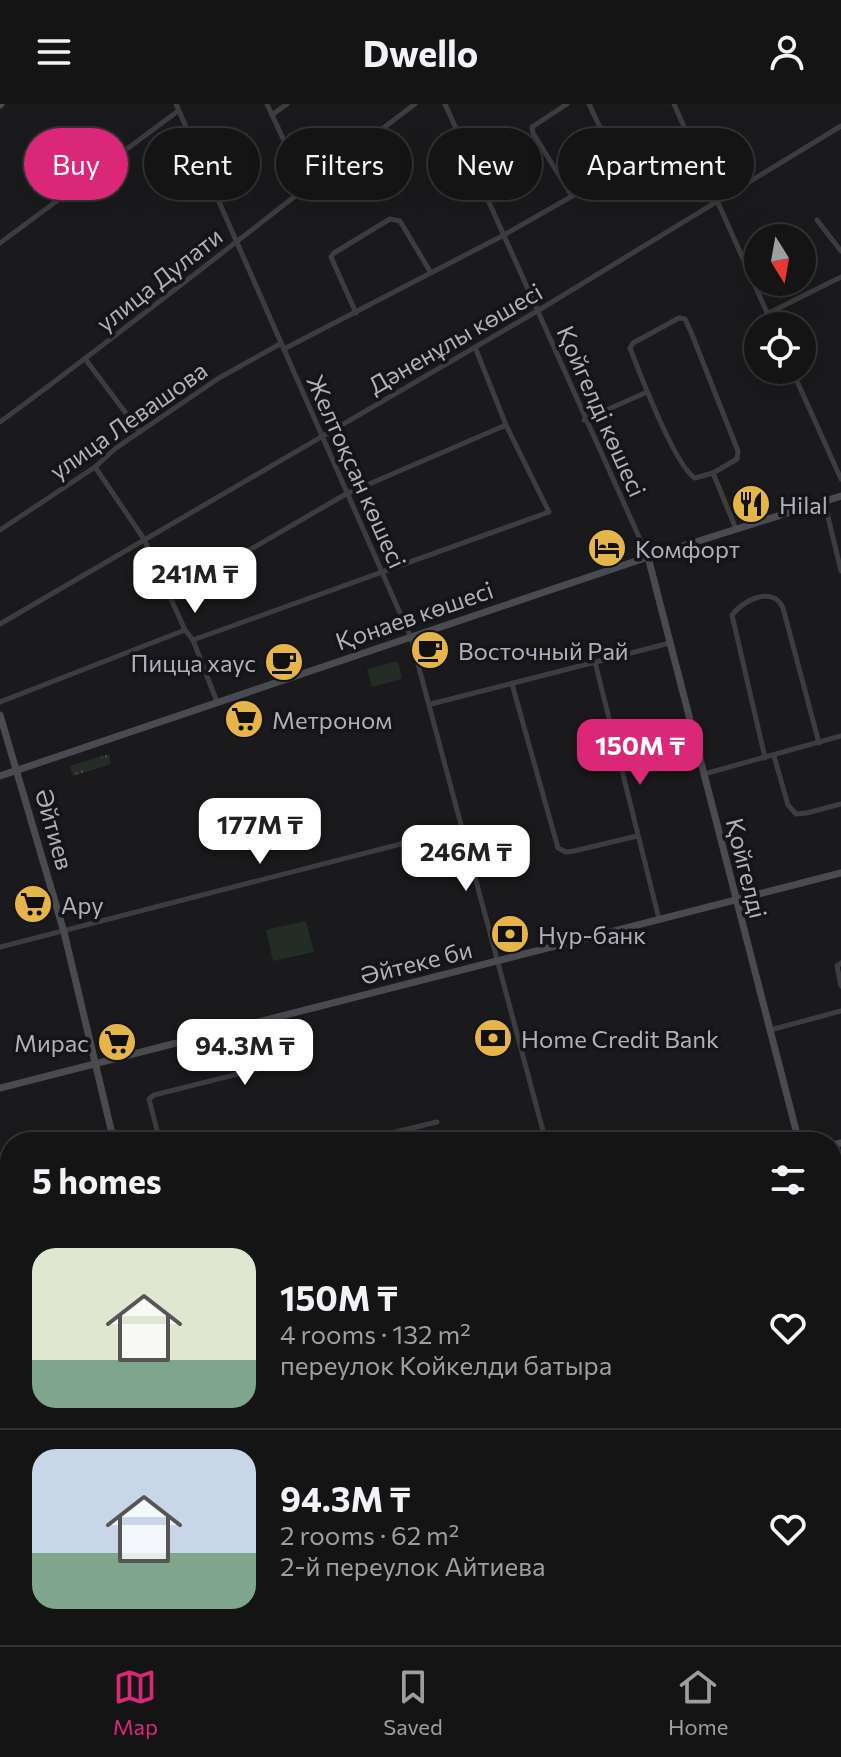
<!DOCTYPE html>
<meta charset="utf-8">
<style>
:root{--surface:#141415;--page:#212122;--text:#f1f3f6;--muted:#9d9ea0;--line:#333334;--accent:#db2777}
body{margin:0;font-family:Commissioner,sans-serif;background:var(--page);color:var(--text);height:100vh;display:flex;flex-direction:column;font-size:30px;white-space:nowrap}
*{box-sizing:border-box;margin:0}
p{font-size:26px;color:var(--muted)}
.icon{flex:none;width:44px;height:44px;fill:none;stroke:currentColor;stroke-width:2;stroke-linecap:round;stroke-linejoin:round}
.map{position:relative;flex:1;overflow:hidden}
.side{position:absolute;left:0px;top:1028px;width:842px;height:514px;display:flex;flex-direction:column;background:var(--surface);border-radius:32px 32px 0 0;box-shadow:0 8px 32px #0002,0 0 0 2px var(--line)}
.side>*{flex:none}
.hud{position:absolute;left:24px;top:24px;width:794px;height:72px;display:flex;gap:16px}
.needle{width:52px;rotate:169deg}
.fabs{position:absolute;left:744px;top:120px;display:grid;gap:16px}
.fabs a{display:grid;place-items:center;width:72px;height:72px;border-radius:50%;background:var(--surface);box-shadow:0 8px 32px #0002,0 0 0 2px var(--line);font-size:40px}
.price{position:absolute;translate:-50% -68px;padding:0 18px;border-radius:16px;background:#fff;color:#222;font-size:26px;line-height:52px;filter:drop-shadow(0 2px 4px #0008)}
.price::after{content:'';position:absolute;left:50%;top:48px;width:24px;height:18px;margin-left:-12px;background:inherit;clip-path:polygon(0 0,100% 0,50% 100%)}
.price.current{background:var(--accent);color:#fff}
ul{padding:0;list-style:none}
li{display:flex;align-items:center;gap:24px;height:200px;padding:0 32px}
li+li{border-top:2px solid var(--line)}
li span{display:grid;place-items:center;flex:none;width:224px;height:160px;border-radius:24px;color:#555}
li>.icon{margin-inline-start:auto}
span .icon{width:96px;height:96px;fill:#fffc;stroke-width:1}
li b{font-size:34px}
h2{display:flex;justify-content:space-between;align-items:center;height:96px;padding:0 32px;font-size:34px}
.tag{padding:0 28px;border-radius:36px;background:var(--surface);box-shadow:0 8px 32px #0002,0 0 0 2px var(--line);font-size:28px;line-height:72px}
.tag.current{background:var(--accent);color:#fff}
header{display:flex;justify-content:space-between;align-items:center;height:104px;padding:0 32px;background:var(--surface);font-size:36px;font-weight:700}
.dock{display:flex;justify-content:space-around;align-items:center;height:112px;border-top:2px solid var(--line);background:var(--surface);font-size:22px;color:var(--muted)}
.dock a{display:grid;justify-items:center;gap:4px}
.dock .current{color:var(--accent)}
.map>svg:first-child{display:block}
.grass{fill:url(#grass-tufts)}
.pitch{fill:#242c26}
.lines{fill:none;stroke-linecap:round;stroke-linejoin:round}
.street{stroke:#3c3c41;stroke-width:5}
.secondary{stroke:#4a4b51;stroke-width:7}
.primary{stroke:#585960;stroke-width:8}
.labels{text-anchor:middle;dominant-baseline:central;stroke-width:7;stroke-linejoin:round;paint-order:stroke}
.street-label{font-size:24px;fill:#aeb1bb;stroke:#151517}
.poi-label{font-size:24px;fill:#aeb1bb;stroke:#151517;text-anchor:start}
</style>
<header><svg class="icon" aria-label="menu" viewBox="0 0 24 24"><path d="M4 6h16M4 12h16M4 18h16"/></svg>Dwello<svg class="icon" aria-label="person" viewBox="0 0 24 24"><circle cx="12" cy="8" r="4"/><path d="M4 21q1-7 8-7t8 7"/></svg></header>
<div class="map">
<svg width="841" height="1541" viewBox="0 0 841 1541">
<defs>
<pattern id="grass-tufts" width="24" height="20" patternUnits="userSpaceOnUse" patternTransform="scale(2)"><rect width="24" height="20" fill="#242c26"/><path d="M3 7l-1-3M5 7V3M7 7l1-3M15 17l-1-3M17 17v-4M19 17l1-3" fill="none" stroke="#414844"/></pattern>
</defs>
<rect width="100%" height="100%" fill="#1a1a1c"/>
<polygon class="grass" points="109,650 111,660 73,672 70,662"/>
<g class="pitch">
<polygon points="398,557 402,575 372,583 367,565"/>
<polygon points="306,817 314,848 273,857 266,826"/>
</g>
<g class="lines">
<g class="street">
<polyline points="176,0 411,534 546,1038"/>
<polyline points="267,0 305,82"/>
<polyline points="445,0 648,453"/>
<polyline points="567,0 532,23 533,29 572,92"/>
<polyline points="674,0 773,222"/>
<polyline points="272,11 287,0"/>
<polyline points="817,116 841,147"/>
<polyline points="0,139 178,7"/>
<polyline points="356,209 331,153 334,149 390,115 400,117 431,169"/>
<polyline points="767,210 841,173"/>
<path d="M679,214L685,215L691,228L738,347L737,355L713,369L695,374C675,362 640,270 630,244L633,239Z"/>
<polyline points="284,245 504,131 613,69 617,60 589,0"/>
<polyline points="86,256 140,328"/>
<polyline points="792,266 841,375"/>
<polyline points="584,316 647,288"/>
<path d="M0,318C141,215 276,105 415,0"/>
<polyline points="95,363 144,435 185,526 193,536 217,598"/>
<polyline points="713,369 736,425"/>
<polyline points="824,396 841,467"/>
<polyline points="0,426 95,363 116,344 219,274 280,240"/>
<polyline points="170,492 346,390 506,321"/>
<polyline points="0,520 539,206 841,22"/>
<polyline points="193,536 549,408 506,321 475,243"/>
<polyline points="595,558 659,815"/>
<polyline points="512,580 558,744 566,748 574,747 637,732"/>
<polyline points="0,598 185,526"/>
<polyline points="431,600 670,539"/>
<polyline points="774,652 788,701 796,710 807,709 841,700"/>
<path d="M765,654L732,511C743,496 773,481 783,504L819,639"/>
<polyline points="704,670 841,632"/>
<polyline points="0,843 463,724"/>
<polyline points="841,859 837,862 841,882"/>
<polyline points="770,926 841,907"/>
<polyline points="160,1038 149,995 154,991 282,959 287,954 278,912"/>
<polyline points="354,1038 437,1018"/>
</g>
<g class="secondary">
<polyline points="0,1 1,0"/>
<polyline points="648,453 799,1038"/>
<polyline points="0,611 64,828 114,1038"/>
<polyline points="0,672 648,453 841,392"/>
<polyline points="0,984 841,769"/>
<polyline points="832,1041 841,1039"/>
<polyline points="832,1173 841,1209"/>
<polyline points="0,1250 10,1248"/>
<polyline points="240,1532 243,1541"/>
<polyline points="626,1541 627,1532"/>
</g>
<g class="primary">
<polyline points="832,1393 841,1387"/>
<polyline points="832,1399 841,1396"/>
<polyline points="832,1406 841,1409"/>
<polyline points="273,1541 308,1532"/>
</g>
</g>
<defs>
<g id="restaurant-disc" transform="scale(2)"><circle r="9.5" fill="#e6b549" stroke="#151517"/><path d="M-5-6h1v4h1v-4h1v4h1v-4h1v5L-1.5 .5V6h-2V.5L-5-1ZM5-6V6H3V1.5H1.5Q1.5-4 5-6Z" fill="#111"/></g>
<g id="hotel-disc" transform="scale(2)"><circle r="9.5" fill="#e6b549" stroke="#151517"/><path d="M-6-4.5h1.5V1H6V5H4.5V3h-9V5H-6ZM-4 0a1.8 1.8 0 1 1 3.6 0ZM.5 0V-2.5h3Q6-2.5 6 0Z" fill="#111"/></g>
<g id="cafe-disc" transform="scale(2)"><circle r="9.5" fill="#e6b549" stroke="#151517"/><path d="M-5.5-4.5H6V0H3Q3 3.5 0 3.5H-2.5Q-5.5 3.5-5.5 0ZM3-3.2v2h1.7v-2ZM-6 4.5H4V6H-6Z" fill="#111"/></g>
<g id="supermarket-disc" transform="scale(2)"><circle r="9.5" fill="#e6b549" stroke="#151517"/><path d="M-6-5.5h2.5l.6 2H6L4.5 2H-2.5L-4.4-4H-6ZM-1.5 3.2a1.3 1.3 0 1 0 .1 0ZM3 3.2a1.3 1.3 0 1 0 .1 0Z" fill="#111"/></g>
<g id="bank-disc" transform="scale(2)"><circle r="9.5" fill="#e6b549" stroke="#151517"/><path d="M-6-4H6V4H-6ZM0-2.3a2.3 2.3 0 1 0 0 4.6a2.3 2.3 0 1 0 0-4.6Z" fill="#111"/></g>
</defs>
<g fill-rule="evenodd">
<use href="#restaurant-disc" x="751" y="400"/>
<use href="#hotel-disc" x="607" y="444"/>
<use href="#cafe-disc" x="430" y="546"/>
<use href="#cafe-disc" x="284" y="558"/>
<use href="#supermarket-disc" x="244" y="615"/>
<use href="#supermarket-disc" x="33" y="800"/>
<use href="#bank-disc" x="510" y="830"/>
<use href="#bank-disc" x="493" y="934"/>
<use href="#supermarket-disc" x="117" y="938"/>
</g>
<g class="labels">
<g class="street-label">
<text transform="translate(159 175) rotate(-38)">улица Дулати</text>
<text transform="translate(455 234) rotate(-30)">Дәненұлы көшесі</text>
<text transform="translate(602 307) rotate(66)">Қойгелді көшесі</text>
<text transform="translate(128 316) rotate(-35)">улица Левашова</text>
<text transform="translate(357 367) rotate(66)">Желтоқсан көшесі</text>
<text transform="translate(414 511) rotate(-19)">Қонаев көшесі</text>
<text transform="translate(55 725) rotate(74)">Әйтиев</text>
<text transform="translate(747 764) rotate(76)">Қойгелді</text>
<text transform="translate(416 858) rotate(-14)">Әйтеке би</text>
</g>
<g class="poi-label">
<text x="779" y="400">Hilal</text>
<text x="635" y="444">Комфорт</text>
<text x="458" y="546">Восточный Рай</text>
<text x="256" y="558" text-anchor="end">Пицца хаус</text>
<text x="272" y="615">Метроном</text>
<text x="61" y="800">Ару</text>
<text x="538" y="830">Нур-банк</text>
<text x="521" y="934">Home Credit Bank</text>
<text x="89" y="938" text-anchor="end">Мирас</text>
</g>
</g>
</svg>
<div class="fabs">
<a><svg class="needle" viewBox="-14 -14 28 28"><path d="M0-13l5 13h-10z" fill="#e53935"/><path d="M0 13l5-13h-10z" fill="#9d9ea0"/></svg></a>
<a><svg class="icon" aria-label="locate" viewBox="0 0 24 24"><circle cx="12" cy="12" r="6"/><path d="M12 2v4M12 18v4M2 12h4M18 12h4"/></svg></a>
</div>
<b class="price" style="left:195px;top:511px">241M ₸</b>
<b class="price current" style="left:640px;top:683px">150M ₸</b>
<b class="price" style="left:260px;top:762px">177M ₸</b>
<b class="price" style="left:466px;top:789px">246M ₸</b>
<b class="price" style="left:245px;top:983px">94.3M ₸</b>
<div class="hud">
<a class="tag current">Buy</a>
<a class="tag">Rent</a>
<a class="tag">Filters</a>
<a class="tag">New</a>
<a class="tag">Apartment</a>
</div>
<section class="side">
<h2>5 homes<svg class="icon" aria-label="filters" viewBox="0 0 24 24"><path d="M4 7h16M4 17h16"/><circle cx="9" cy="7" r="2"/><circle cx="15" cy="17" r="2"/></svg></h2>
<ul>
<li><span style="background:linear-gradient(#dfe7d0 70%,#7fa58c 0)"><svg class="icon" aria-label="home" viewBox="0 0 24 24"><path d="M3 11l9-7 9 7M6 9v11h12V9"/></svg></span><div><b>150M ₸</b><p>4 rooms · 132 m²</p><p>переулок Койкелди батыра</p></div><svg class="icon" aria-label="heart" viewBox="0 0 24 24"><path d="M12 20l-8-8c-3-5 5-10 8-4 3-6 11-1 8 4z"/></svg></li>
<li><span style="background:linear-gradient(#c9d6e8 65%,#7fa58c 0)"><svg class="icon" aria-label="home" viewBox="0 0 24 24"><path d="M3 11l9-7 9 7M6 9v11h12V9"/></svg></span><div><b>94.3M ₸</b><p>2 rooms · 62 m²</p><p>2-й переулок Айтиева</p></div><svg class="icon" aria-label="heart" viewBox="0 0 24 24"><path d="M12 20l-8-8c-3-5 5-10 8-4 3-6 11-1 8 4z"/></svg></li>
</ul>
</section>
</div>
<nav class="dock">
<a class="current"><svg class="icon" aria-label="map" viewBox="0 0 24 24"><path d="M3 6l6-2 6 2 6-2v14l-6 2-6-2-6 2zM9 4v14M15 6v14"/></svg>Map</a>
<a><svg class="icon" aria-label="saved" viewBox="0 0 24 24"><path d="M7 4h10v16l-5-4-5 4z"/></svg>Saved</a>
<a><svg class="icon" aria-label="home" viewBox="0 0 24 24"><path d="M3 11l9-7 9 7M6 9v11h12V9"/></svg>Home</a>
</nav>
